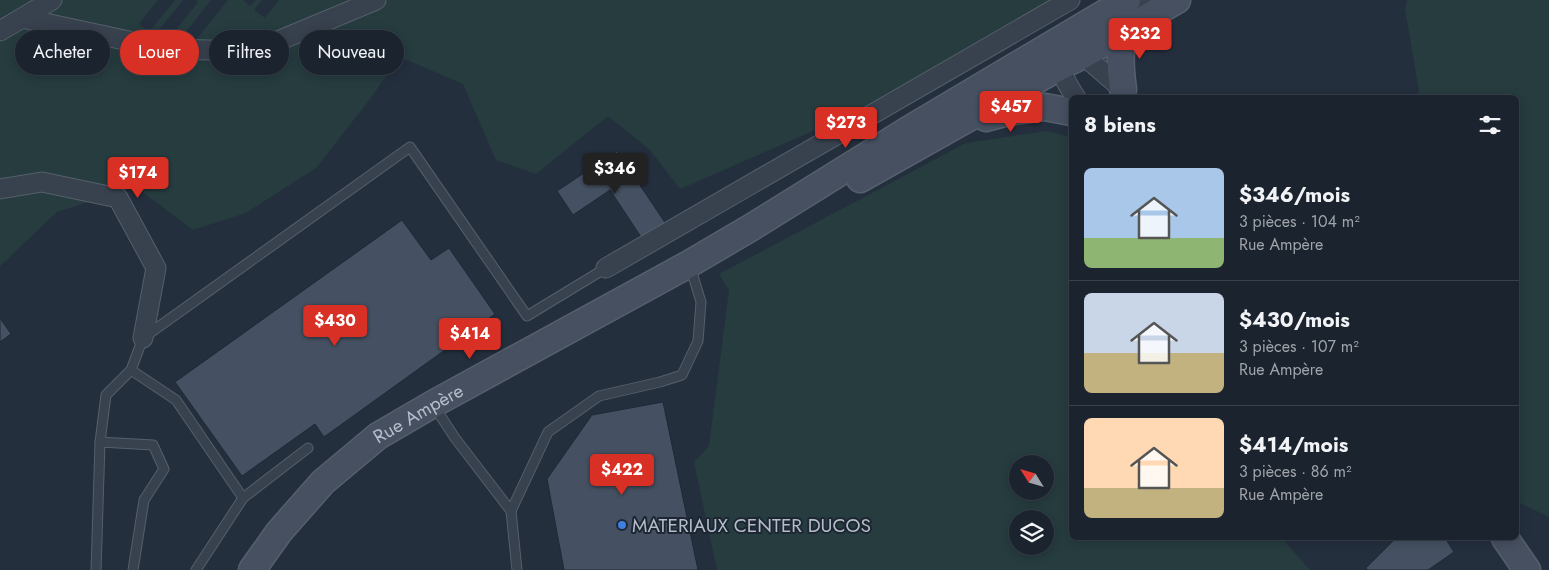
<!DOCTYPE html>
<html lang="fr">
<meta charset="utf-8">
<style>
:root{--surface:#1b232e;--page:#282f3a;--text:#f1f3f6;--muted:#a0a4aa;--line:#39404a;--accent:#d93025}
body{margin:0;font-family:Jost,sans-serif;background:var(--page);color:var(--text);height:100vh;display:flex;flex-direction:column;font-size:19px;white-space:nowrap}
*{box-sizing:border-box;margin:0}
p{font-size:16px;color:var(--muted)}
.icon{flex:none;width:28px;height:28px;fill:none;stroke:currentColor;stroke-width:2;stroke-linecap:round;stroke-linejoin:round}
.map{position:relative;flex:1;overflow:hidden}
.panel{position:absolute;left:1069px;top:95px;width:450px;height:445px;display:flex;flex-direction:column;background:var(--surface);border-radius:8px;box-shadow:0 2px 12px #0003,0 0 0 1px var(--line)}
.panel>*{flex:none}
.guide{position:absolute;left:15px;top:30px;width:475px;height:45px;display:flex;gap:10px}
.needle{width:32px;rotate:307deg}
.buttons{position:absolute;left:1009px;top:455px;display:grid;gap:10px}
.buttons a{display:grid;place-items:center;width:45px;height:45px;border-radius:50%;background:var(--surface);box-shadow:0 2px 12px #0003,0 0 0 1px var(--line);font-size:25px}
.price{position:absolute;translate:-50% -42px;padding:0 11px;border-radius:5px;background:var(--accent);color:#fff;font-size:16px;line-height:32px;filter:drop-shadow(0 1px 2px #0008)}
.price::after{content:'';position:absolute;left:50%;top:30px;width:15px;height:11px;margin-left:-8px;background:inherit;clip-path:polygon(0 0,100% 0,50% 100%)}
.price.active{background:#222;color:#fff}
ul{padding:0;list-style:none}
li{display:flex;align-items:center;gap:15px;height:125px;padding:0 15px}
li+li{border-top:1px solid var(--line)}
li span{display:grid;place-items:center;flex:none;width:140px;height:100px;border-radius:8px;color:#555}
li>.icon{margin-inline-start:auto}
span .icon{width:60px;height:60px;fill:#fffc;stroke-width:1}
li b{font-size:21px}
h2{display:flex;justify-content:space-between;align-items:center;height:60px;padding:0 15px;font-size:21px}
.chip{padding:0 18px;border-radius:22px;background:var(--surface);box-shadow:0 2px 12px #0003,0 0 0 1px var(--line);font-size:18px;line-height:45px}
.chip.active{background:var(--accent);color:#fff}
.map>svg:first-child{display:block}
.green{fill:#263c3f;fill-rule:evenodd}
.building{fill:#455162;stroke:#1f2835}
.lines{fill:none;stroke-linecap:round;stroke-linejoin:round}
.lane-casing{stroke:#565f6c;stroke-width:11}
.street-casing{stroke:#565f6c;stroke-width:21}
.secondary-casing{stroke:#565f6c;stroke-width:29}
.lane{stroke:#38414e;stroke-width:9}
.street{stroke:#38414e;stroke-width:19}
.secondary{stroke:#465061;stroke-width:26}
.shop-dot{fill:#3f7fe0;stroke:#1d2633;stroke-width:2}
.labels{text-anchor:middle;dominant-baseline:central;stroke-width:4;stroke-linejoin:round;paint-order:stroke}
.street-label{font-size:19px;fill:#b4bcc9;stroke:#1d2633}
.poi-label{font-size:19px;fill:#b4bcc9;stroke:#1d2633;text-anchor:start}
</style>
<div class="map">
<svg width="1549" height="570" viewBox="0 0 1549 570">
<rect width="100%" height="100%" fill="#242f3e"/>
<g class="green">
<polygon points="0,0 158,0 139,24 149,32 175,0 183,0 153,37 164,45 198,2 196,0 211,0 185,33 195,41 228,0 243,0 250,6 255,0 262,0 254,10 265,18 279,0 1052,0 903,92 680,189 650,150 608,116 536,174 496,160 463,84 400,57 367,103 316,168 246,213 193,230 136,187 57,212 0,266"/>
<polygon points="1407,0 1549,0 1549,517 1516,501 1516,98 1420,97 1405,9"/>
<path d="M1046,131L1071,137V538H1283L1285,542L1310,570H717L694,462L709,446L729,290L719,274L966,143ZM1018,464H1045V491H1018ZM1018,519H1045V546H1018Z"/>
</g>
<g class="building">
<polygon points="617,151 668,227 645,243 610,190 573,215 557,191"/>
<polygon points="402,220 431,260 449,248 495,314 324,437 315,424 242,476 175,382"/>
<polygon points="0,318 11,334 0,342"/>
<polygon points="663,402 698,570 564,570 547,479 592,415"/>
<polygon points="1396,538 1445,538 1454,552 1428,570 1368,570 1366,568"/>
</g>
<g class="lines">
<g class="lane-casing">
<g id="lane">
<polyline points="131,370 176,400 243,498 196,570"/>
<polyline points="434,406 455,438 511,511 517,570"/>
<polyline points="100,442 153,445 164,469 144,500 133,570"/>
<polyline points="243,498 308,448"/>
<polyline points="511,511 548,432 599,396 660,382 682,375 698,341 701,302 690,266"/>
<polyline points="96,570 100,442 106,395 131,370 143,338 410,147 527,316 606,268"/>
</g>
</g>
<g class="street-casing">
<g id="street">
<polyline points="22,18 52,0"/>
<polyline points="1116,19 1147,0"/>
<polyline points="0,31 22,18 166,49 254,51 376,0"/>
<polyline points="1073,51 1083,55 1126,92"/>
<path d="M1062,55C1060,75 1066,82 1076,98"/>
<polyline points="0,189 42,182 118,198 156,268 143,338"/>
<polyline points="606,268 1070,0"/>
</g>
</g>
<g class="secondary-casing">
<g id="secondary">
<path d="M1123,89C1120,67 1119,51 1125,29"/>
<polyline points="986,118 1008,112 1045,107 1071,112"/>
<polyline points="860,179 1061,66 1083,55 1177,0"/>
<polyline points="1505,538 1527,570"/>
<path id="s1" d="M252,570L279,532L323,482L378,436L433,404L689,264L752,227L908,130L1127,0"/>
</g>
</g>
<use href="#lane" class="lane"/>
<use href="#street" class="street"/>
<use href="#secondary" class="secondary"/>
</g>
<circle class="shop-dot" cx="622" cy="525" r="5"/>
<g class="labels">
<g class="street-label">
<text stroke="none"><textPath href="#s1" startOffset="231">Rue Ampère</textPath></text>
</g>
<g class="poi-label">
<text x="632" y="525">MATERIAUX CENTER DUCOS</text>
</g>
</g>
</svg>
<div class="buttons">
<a><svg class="needle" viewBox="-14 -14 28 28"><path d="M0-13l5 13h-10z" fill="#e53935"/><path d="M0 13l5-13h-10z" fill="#a0a4aa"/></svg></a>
<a><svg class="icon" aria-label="layers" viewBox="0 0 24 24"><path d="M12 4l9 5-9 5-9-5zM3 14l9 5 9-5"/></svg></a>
</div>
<b class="price" style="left:1140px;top:60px">$232</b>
<b class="price" style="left:1011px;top:133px">$457</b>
<b class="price" style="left:846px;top:149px">$273</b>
<b class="price active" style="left:615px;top:195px">$346</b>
<b class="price" style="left:138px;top:199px">$174</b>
<b class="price" style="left:335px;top:347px">$430</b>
<b class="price" style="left:470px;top:360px">$414</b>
<b class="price" style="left:622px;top:496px">$422</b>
<div class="guide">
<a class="chip">Acheter</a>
<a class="chip active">Louer</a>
<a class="chip">Filtres</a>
<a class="chip">Nouveau</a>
</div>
<section class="panel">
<h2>8 biens<svg class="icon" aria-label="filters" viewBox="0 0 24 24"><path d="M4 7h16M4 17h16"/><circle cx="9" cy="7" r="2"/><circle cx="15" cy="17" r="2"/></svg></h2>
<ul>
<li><span style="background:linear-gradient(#a9c7e8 70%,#8fb573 0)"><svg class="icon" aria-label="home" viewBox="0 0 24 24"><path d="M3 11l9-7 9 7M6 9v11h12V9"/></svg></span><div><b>$346/mois</b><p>3 pièces · 104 m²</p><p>Rue Ampère</p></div></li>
<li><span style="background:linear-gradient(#c9d6e8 60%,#c2b280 0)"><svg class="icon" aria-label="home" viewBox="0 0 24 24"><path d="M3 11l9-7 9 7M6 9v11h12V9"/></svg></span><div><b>$430/mois</b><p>3 pièces · 107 m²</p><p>Rue Ampère</p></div></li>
<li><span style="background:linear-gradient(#ffd9b3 70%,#c2b280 0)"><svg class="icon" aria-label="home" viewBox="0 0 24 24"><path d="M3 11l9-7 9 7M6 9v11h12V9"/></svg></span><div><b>$414/mois</b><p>3 pièces · 86 m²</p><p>Rue Ampère</p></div></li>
</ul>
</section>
</div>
